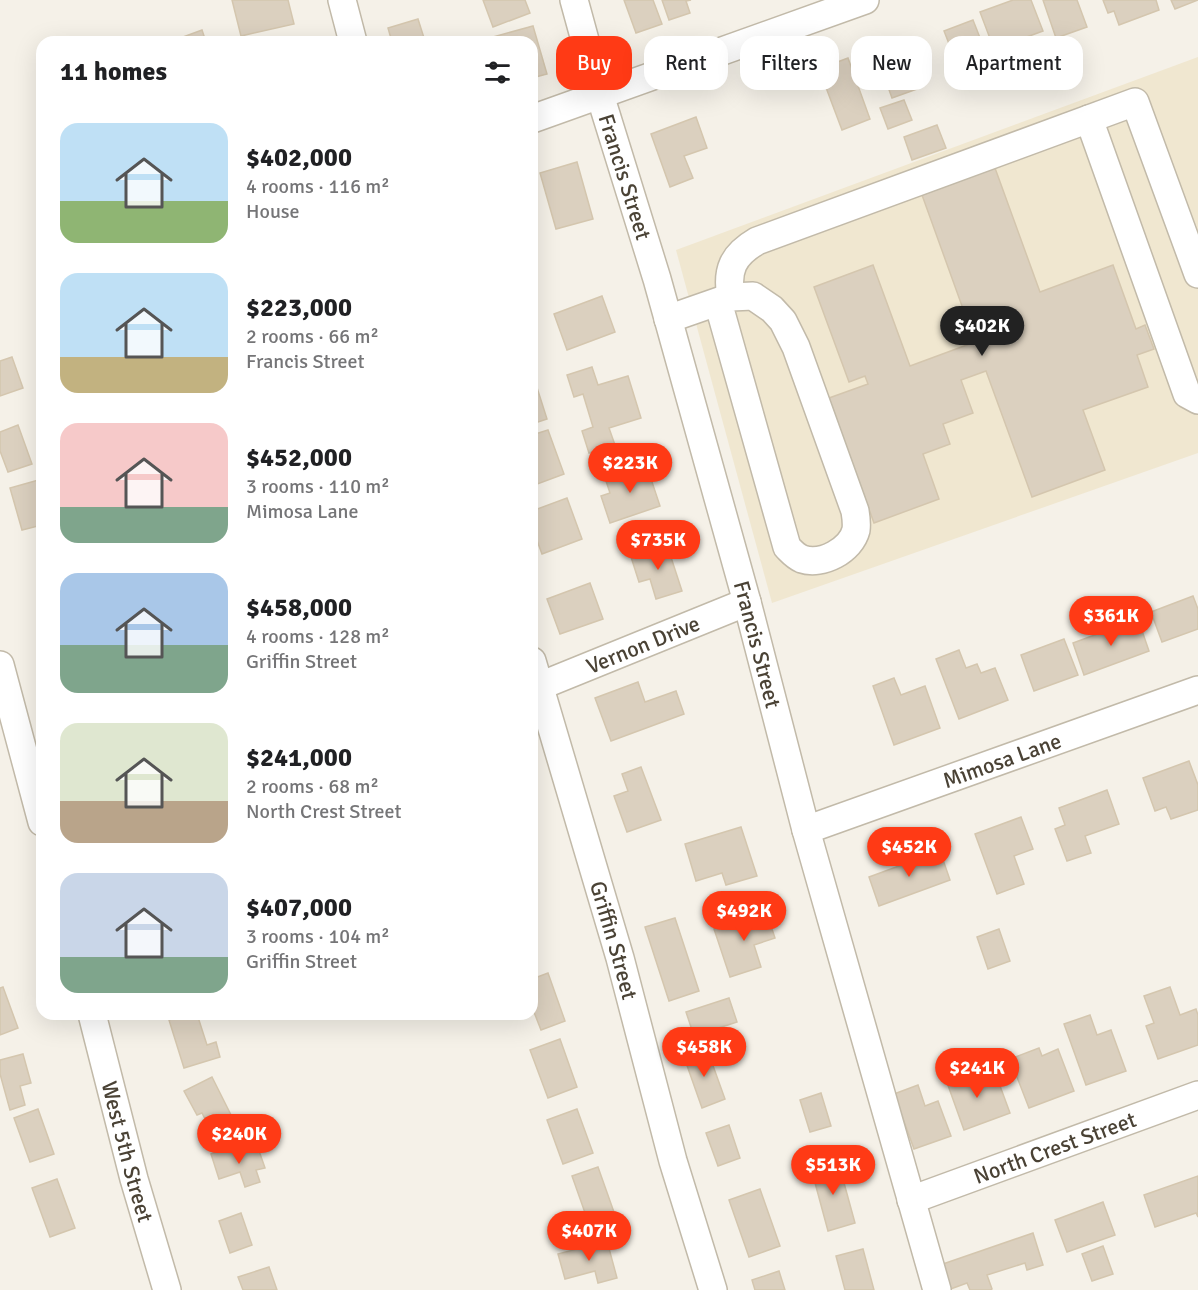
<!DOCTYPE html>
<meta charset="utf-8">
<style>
:root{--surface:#fff;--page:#f2f2f2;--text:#202124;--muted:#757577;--accent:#ff3a15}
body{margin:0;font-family:Signika,sans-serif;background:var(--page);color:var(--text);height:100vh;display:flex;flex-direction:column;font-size:22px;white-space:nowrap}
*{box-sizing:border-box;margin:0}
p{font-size:20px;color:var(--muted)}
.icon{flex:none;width:33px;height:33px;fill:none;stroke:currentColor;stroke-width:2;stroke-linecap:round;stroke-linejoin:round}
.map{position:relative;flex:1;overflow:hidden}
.sheet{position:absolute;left:36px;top:36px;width:502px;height:984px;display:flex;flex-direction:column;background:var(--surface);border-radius:18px;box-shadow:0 6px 24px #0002}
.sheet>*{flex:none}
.banner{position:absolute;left:556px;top:36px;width:550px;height:54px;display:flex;gap:12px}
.price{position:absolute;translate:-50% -51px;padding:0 14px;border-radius:21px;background:var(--accent);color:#fff;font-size:20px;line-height:39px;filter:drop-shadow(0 2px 3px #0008)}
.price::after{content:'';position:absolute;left:50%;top:36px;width:18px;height:14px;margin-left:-9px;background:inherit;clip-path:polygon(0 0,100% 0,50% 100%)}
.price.selected{background:#222;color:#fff}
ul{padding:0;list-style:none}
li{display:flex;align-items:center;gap:18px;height:150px;padding:0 24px}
li span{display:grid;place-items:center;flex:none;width:168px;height:120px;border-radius:18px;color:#555}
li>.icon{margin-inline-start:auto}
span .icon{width:72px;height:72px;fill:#fffc;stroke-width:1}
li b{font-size:26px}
h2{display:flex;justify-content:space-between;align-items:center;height:72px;padding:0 24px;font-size:26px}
.chip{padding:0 21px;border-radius:18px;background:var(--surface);box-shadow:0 6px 24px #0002;font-size:21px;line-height:54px}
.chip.selected{background:var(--accent);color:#fff}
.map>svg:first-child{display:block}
.education{fill:#f0e7d0}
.building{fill:#dbd0bf;stroke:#d4c6ae;stroke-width:1.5}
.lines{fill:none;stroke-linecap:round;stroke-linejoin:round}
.minor-casing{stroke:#c2baa9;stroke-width:30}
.minor{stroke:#fff;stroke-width:27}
.labels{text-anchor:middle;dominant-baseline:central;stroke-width:4.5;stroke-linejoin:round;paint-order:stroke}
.street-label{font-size:22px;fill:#4a4235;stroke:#fff}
</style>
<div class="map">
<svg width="1198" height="1290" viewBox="0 0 1198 1290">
<rect width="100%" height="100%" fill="#f5f1e8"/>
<polygon class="education" points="1198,57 1198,453 772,603 676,250"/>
<g class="building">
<polygon points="232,0 288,0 294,24 241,36"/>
<polygon points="483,0 525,0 530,13 493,27"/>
<polygon points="624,0 653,0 662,24 636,33"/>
<polygon points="662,0 691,0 686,1 690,13 669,20"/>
<polygon points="1013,0 1031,0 1043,31 994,49 980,12"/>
<polygon points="1043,0 1077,0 1087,27 1056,38"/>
<polygon points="1103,0 1156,0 1159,10 1119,25 1114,11 1108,13"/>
<polygon points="1171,0 1198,0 1175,9"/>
<polygon points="418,19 424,38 409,42 392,42 388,28"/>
<polygon points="973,20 984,48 955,59 944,31"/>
<polygon points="533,26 547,74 532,78 532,42 495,42 493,37"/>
<polygon points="202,30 206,42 184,42 183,37"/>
<polygon points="899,39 917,89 892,98 874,48"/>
<polygon points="848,58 870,119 842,130 819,69"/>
<polygon points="904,100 912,120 888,129 880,108"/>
<polygon points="696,117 707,148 684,156 693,178 670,187 651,134"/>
<polygon points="937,125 946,148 912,160 904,137"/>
<polygon points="577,162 593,219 556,229 540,173"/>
<polygon points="995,168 1040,292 1113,265 1136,329 1145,325 1154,349 1137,355 1148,387 1083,410 1105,470 1032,497 986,371 961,380 973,413 943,424 950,444 923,454 939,499 874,523 829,398 868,384 865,376 849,382 814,287 873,265 910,366 975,342 922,195"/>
<polygon points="602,296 615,332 567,350 554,314"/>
<polygon points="12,357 23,388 0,396 0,361"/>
<polygon points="592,367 598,385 628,376 641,418 609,428 615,445 589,453 582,431 593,427 583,394 574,397 567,375"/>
<polygon points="533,375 547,419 532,424 532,376"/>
<polygon points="18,425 32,464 8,472 0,451 0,432"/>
<polygon points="548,430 564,474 532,486 532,435"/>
<polygon points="646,464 660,506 610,523 601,496 610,493 605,478"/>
<polygon points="42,479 42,525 22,530 10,488"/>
<polygon points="567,498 582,539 542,554 532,527 532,511"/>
<polygon points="667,545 682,591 656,599 650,579 639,582 631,557"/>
<polygon points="590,583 603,619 560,634 547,599"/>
<polygon points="1193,596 1198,609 1198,629 1162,642 1151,612"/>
<polygon points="1138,619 1149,651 1084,675 1073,643"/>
<polygon points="1064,639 1078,675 1034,691 1021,655"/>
<polygon points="959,650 966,668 977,664 981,673 995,668 1008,700 959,719 936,659"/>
<polygon points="894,678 901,695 925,686 940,728 894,745 873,686"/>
<polygon points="638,682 645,702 676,691 684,714 611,741 595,698"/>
<polygon points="1189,761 1198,785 1198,810 1171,819 1166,807 1155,811 1143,778"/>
<polygon points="641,767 661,820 627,832 614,796 628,791 622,774"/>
<polygon points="1107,790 1119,824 1085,836 1091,853 1067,861 1055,829 1065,825 1059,808"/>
<polygon points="1021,817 1033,849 1014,856 1024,884 997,894 975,834"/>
<polygon points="741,827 757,876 726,885 722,873 696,881 685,844"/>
<polygon points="940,851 950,880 879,906 869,877"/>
<polygon points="766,911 775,938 754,945 761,967 730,977 714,929"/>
<polygon points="675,918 699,991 669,1001 645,927"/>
<polygon points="999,929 1010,961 988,969 977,937"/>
<polygon points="548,973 565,1021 541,1030 532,1007 532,979"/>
<polygon points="3,987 18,1028 0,1035 0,988"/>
<polygon points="1170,987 1180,1015 1196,1009 1198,1015 1198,1045 1158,1059 1146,1026 1154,1023 1144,996"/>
<polygon points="729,998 737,1022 694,1036 686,1012"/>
<polygon points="187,1014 197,1014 207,1045 216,1042 220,1057 184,1068 169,1020"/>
<polygon points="1090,1015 1097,1035 1111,1030 1126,1071 1086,1085 1064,1024"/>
<polygon points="560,1039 577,1087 548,1098 530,1050"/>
<polygon points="1039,1048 1042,1056 1058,1049 1074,1091 1029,1108 1010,1059"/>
<polygon points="707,1049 725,1099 702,1108 684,1057"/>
<polygon points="23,1054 31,1083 20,1086 25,1105 10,1110 0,1074 0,1060"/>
<polygon points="966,1069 971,1084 996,1075 1010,1113 964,1130 945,1077"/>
<polygon points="212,1077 231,1115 209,1127 202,1113 197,1115 184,1091"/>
<polygon points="918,1085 925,1106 938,1101 951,1136 914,1149 894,1094"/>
<polygon points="821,1093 831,1126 810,1132 800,1100"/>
<polygon points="38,1109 54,1154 30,1162 14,1118"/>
<polygon points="577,1109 593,1153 563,1164 547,1120"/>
<polygon points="729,1125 740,1158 718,1166 706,1133"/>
<polygon points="233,1146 236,1155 258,1148 265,1168 256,1170 260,1182 245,1187 240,1172 219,1179 211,1154"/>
<polygon points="838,1161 855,1223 828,1231 811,1168"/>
<polygon points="598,1167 615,1215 589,1224 572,1176"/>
<polygon points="1198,1176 1198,1217 1196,1213 1155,1227 1144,1195"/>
<polygon points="57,1179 75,1228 50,1237 32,1188"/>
<polygon points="760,1189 780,1246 749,1257 729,1200"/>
<polygon points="1103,1202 1115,1235 1067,1252 1055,1220"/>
<polygon points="241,1213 252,1245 230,1253 219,1221"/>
<polygon points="1033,1233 1043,1265 1027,1270 1025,1263 987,1275 992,1289 990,1290 970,1290 967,1283 948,1290 940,1265"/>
<polygon points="607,1241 617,1278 598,1283 595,1271 565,1279 558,1254"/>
<polygon points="1103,1246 1113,1274 1092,1281 1082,1254"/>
<polygon points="863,1249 874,1290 845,1290 836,1256"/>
<polygon points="269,1267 277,1290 243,1290 238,1277"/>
<polygon points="779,1271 785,1290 755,1290 752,1280"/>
</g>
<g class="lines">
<g class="minor-casing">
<g id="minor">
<polyline points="342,0 353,42"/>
<path id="s1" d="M574,0L600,95L657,279L747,602L806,830L937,1290"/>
<polyline points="532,119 865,0"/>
<polyline points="1089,119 1187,394 1198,400"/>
<path d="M731,297C726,270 733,255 757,241L1135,102L1198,274"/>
<path d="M668,319L731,297L753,296L772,309L783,321L796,347L855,511C856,517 857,523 856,530C851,550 822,566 802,559C795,556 792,552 787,547L718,302"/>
<path id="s2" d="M532,661L620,958L673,1161L713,1290"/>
<polyline points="0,665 42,822"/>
<path id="s3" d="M540,686L747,602"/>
<path id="s4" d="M806,830L1198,690"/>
<path id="s5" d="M92,1014L134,1179L167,1290"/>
<path id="s6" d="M911,1200L1198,1095"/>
</g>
</g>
<use href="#minor" class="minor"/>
</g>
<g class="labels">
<g class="street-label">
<text stroke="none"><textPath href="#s1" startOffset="184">Francis Street</textPath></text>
<text stroke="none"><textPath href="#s1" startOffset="670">Francis Street</textPath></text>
<text stroke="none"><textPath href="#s3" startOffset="111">Vernon Drive</textPath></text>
<text stroke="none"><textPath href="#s4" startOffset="208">Mimosa Lane</textPath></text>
<text stroke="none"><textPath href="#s2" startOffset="291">Griffin Street</textPath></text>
<text stroke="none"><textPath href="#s6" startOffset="153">North Crest Street</textPath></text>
<text stroke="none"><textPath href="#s5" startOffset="142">West 5th Street</textPath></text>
</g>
</g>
</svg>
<b class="price selected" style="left:982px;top:357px">$402K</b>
<b class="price" style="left:630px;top:494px">$223K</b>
<b class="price" style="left:658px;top:571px">$735K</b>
<b class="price" style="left:1111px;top:647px">$361K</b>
<b class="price" style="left:909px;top:878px">$452K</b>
<b class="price" style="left:744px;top:942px">$492K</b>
<b class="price" style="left:704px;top:1078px">$458K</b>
<b class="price" style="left:977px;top:1099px">$241K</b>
<b class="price" style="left:239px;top:1165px">$240K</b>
<b class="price" style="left:833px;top:1196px">$513K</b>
<b class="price" style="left:589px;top:1262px">$407K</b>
<div class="banner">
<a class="chip selected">Buy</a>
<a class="chip">Rent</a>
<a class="chip">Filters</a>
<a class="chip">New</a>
<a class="chip">Apartment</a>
</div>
<section class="sheet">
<h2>11 homes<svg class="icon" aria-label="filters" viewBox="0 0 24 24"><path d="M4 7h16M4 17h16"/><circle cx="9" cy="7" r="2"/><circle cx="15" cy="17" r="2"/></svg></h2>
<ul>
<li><span style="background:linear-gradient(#bfe0f5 65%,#8fb573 0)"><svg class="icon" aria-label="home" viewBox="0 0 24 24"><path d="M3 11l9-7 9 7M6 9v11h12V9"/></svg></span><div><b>$402,000</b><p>4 rooms · 116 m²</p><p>House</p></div></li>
<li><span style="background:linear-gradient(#bfe0f5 70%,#c2b280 0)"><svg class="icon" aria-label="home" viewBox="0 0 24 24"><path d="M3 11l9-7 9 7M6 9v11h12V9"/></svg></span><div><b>$223,000</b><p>2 rooms · 66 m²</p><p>Francis Street</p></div></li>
<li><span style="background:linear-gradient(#f6c9c9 70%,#7fa58c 0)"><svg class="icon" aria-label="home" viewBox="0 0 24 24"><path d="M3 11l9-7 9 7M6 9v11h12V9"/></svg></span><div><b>$452,000</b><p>3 rooms · 110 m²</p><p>Mimosa Lane</p></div></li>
<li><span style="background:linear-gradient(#a9c7e8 60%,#7fa58c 0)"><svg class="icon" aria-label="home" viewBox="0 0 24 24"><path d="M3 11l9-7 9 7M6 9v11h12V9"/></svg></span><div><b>$458,000</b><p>4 rooms · 128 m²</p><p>Griffin Street</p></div></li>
<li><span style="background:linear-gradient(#dfe7d0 65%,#b9a48a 0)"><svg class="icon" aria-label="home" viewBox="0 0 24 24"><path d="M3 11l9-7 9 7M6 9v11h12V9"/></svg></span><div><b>$241,000</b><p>2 rooms · 68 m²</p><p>North Crest Street</p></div></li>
<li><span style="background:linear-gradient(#c9d6e8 70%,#7fa58c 0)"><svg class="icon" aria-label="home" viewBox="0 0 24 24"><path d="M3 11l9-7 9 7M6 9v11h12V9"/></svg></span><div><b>$407,000</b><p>3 rooms · 104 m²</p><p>Griffin Street</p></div></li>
</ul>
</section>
</div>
